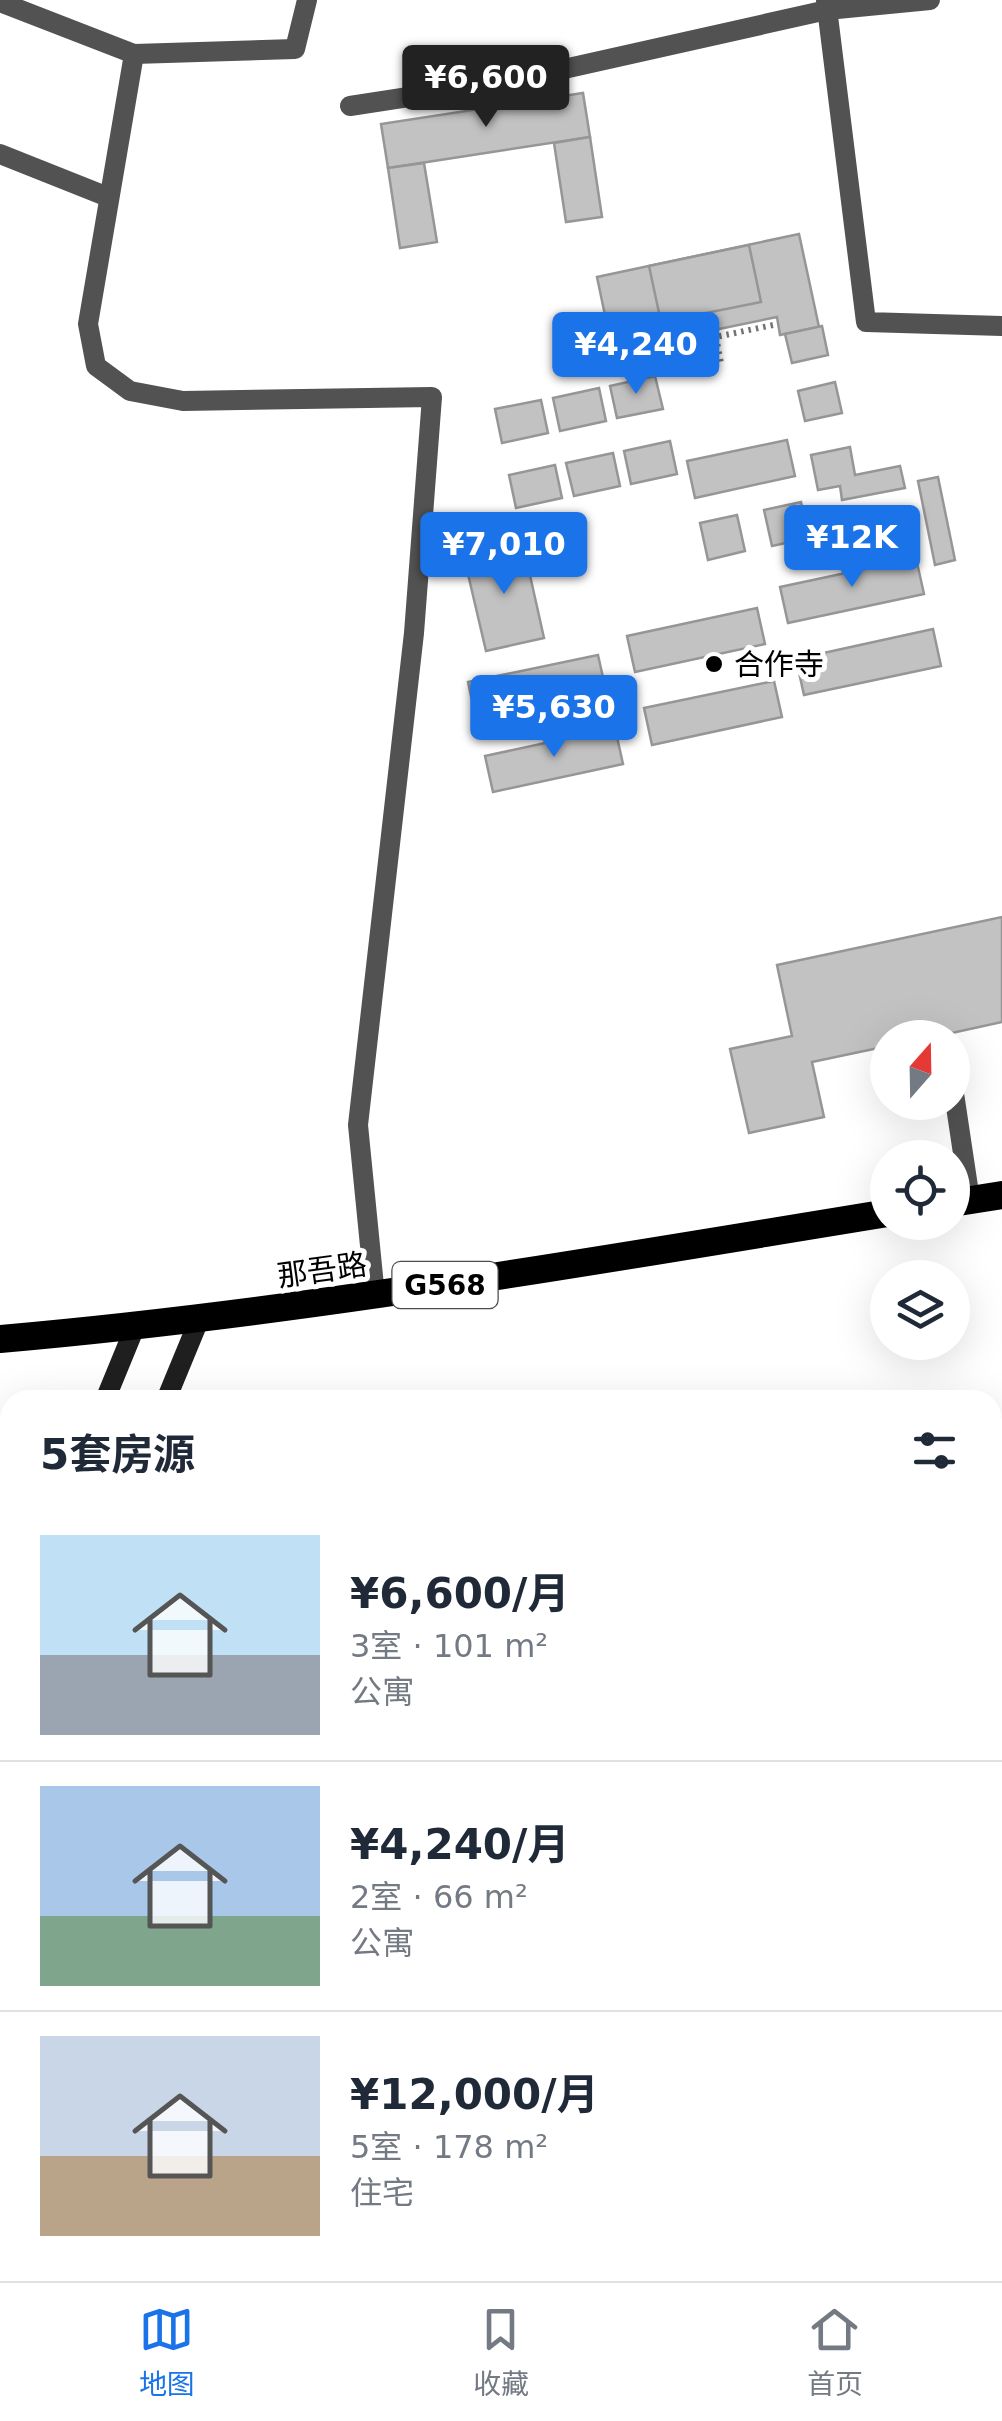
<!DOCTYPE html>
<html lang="zh">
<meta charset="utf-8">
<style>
:root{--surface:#fff;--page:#f6f6f7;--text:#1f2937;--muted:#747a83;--line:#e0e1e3;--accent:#1a73e8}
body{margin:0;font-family:"DejaVu Sans","Noto Sans SC",sans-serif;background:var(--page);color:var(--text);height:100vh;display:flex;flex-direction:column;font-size:38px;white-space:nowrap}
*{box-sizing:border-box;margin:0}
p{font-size:32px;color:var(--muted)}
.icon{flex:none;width:55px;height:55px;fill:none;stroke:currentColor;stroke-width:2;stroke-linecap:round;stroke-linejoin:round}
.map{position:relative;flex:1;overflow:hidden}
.drawer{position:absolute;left:0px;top:1390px;width:1002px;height:892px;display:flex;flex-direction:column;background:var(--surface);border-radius:30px 30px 0 0;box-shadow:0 10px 40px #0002}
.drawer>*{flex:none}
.needle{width:65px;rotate:20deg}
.tools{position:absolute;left:870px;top:1020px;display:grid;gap:20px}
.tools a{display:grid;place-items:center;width:100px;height:100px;border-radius:50%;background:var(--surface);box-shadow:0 10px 40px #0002;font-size:50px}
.price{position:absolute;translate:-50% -85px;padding:0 22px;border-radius:10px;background:var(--accent);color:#fff;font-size:32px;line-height:65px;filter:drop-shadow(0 2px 5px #0008)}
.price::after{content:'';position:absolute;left:50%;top:60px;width:30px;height:22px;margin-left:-15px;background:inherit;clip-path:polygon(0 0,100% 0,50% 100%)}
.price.selected{background:#222;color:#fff}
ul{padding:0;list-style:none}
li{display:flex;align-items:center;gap:30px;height:250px;padding:0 40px}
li+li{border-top:2px solid var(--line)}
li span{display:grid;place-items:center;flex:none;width:280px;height:200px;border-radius:0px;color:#555}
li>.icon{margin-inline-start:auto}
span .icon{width:120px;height:120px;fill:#fffc;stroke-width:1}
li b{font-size:42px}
h2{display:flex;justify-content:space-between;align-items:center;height:120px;padding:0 40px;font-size:42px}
.tab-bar{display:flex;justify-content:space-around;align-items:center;height:140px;border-top:2px solid var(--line);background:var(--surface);font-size:28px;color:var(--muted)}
.tab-bar a{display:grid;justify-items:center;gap:5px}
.tab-bar .selected{color:var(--accent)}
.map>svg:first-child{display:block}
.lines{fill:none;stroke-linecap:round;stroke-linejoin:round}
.stream{stroke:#a0a0a0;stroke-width:10}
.building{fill:#c2c2c2;stroke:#969696;stroke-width:2.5}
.path{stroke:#747474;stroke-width:6;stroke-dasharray:2.5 5;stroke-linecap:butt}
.service{stroke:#525252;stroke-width:20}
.minor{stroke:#525252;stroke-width:20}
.secondary{stroke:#1f1f1f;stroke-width:20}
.trunk{stroke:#000;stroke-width:28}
.poi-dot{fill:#000;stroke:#fff;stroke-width:4}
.labels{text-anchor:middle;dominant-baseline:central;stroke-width:10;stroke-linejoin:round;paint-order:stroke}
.shield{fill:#fff;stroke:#4c4c4c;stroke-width:2.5}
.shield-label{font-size:28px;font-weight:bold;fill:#000}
.poi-label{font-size:30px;fill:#000;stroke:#fff;text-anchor:start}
.street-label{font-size:30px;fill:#000;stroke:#fff}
</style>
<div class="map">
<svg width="1002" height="2281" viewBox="0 0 1002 2281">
<rect width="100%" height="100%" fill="#fff"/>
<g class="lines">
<g class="stream">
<polyline points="992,1593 1002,1592"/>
<polyline points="0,1740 10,1742"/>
</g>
</g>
<g class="building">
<polygon points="583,93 590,137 388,168 381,124"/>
<polygon points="590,137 602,217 566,222 554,143"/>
<polygon points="424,163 437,242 400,248 388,168"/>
<polygon points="799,234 819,327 780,335 777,317 651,343 655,360 616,368 597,277"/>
<polygon points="749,245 761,302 661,322 649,266"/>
<polygon points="822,326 828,355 792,363 785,334"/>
<polygon points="655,376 663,409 617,418 610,386"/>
<polygon points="835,382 842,413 805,421 798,391"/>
<polygon points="599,388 606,421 560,431 553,398"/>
<polygon points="541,400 548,433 502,443 495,409"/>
<polygon points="787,440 795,476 695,498 687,461"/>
<polygon points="670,441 677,474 631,484 624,451"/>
<polygon points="850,447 855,475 900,466 905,488 842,500 840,486 818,490 811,455"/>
<polygon points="613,453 620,486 574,496 566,463"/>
<polygon points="555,465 562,498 516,508 509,475"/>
<polygon points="938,477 955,560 935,565 918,481"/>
<polygon points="801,502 809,538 772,546 764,510"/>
<polygon points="737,515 745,551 708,560 700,523"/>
<polygon points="523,544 544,638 486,651 464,557"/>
<polygon points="916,558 924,594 788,623 780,587"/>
<polygon points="757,608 765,644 635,672 627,636"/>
<polygon points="933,629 941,666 804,695 796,659"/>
<polygon points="598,655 606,691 476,719 468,682"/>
<polygon points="774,681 782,717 652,745 644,708"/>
<polygon points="615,728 623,764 493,792 485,756"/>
<polygon points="1002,917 1002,1022 929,1038 888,1038 888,1046 812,1062 824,1117 749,1133 730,1049 792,1036 777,965"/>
<polygon points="10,2074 10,2235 0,2230 0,2098"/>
</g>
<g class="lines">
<g class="path">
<polyline points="716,337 721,363"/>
<polyline points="653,350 778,324"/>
</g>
<g class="service">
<polyline points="826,0 866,322 1002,326"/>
<polyline points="0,2 134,54"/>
<polyline points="350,106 506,82 827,10 930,0"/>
<polyline points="0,154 108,197"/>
<polyline points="952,1080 970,1200"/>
</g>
<g class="minor">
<polyline points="307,0 295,49 134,54 88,324 96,366 130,391 183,401 432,397 414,633 358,1125 375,1296"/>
<polyline points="968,2272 969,2281"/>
<polyline points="34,2281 36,2275"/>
<polyline points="310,2281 311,2272"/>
<polyline points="852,2281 853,2272"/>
</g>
<g class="secondary">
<polyline points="105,1400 135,1327"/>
<polyline points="166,1400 199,1320"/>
<polyline points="0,1651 10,1627"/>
<polyline points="992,1709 1002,1708"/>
<polyline points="992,1746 1002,1744"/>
<polyline points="0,1789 10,1766"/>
<polyline points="533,2281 534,2272"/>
<polyline points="572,2281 572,2272"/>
</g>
<g class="trunk">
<polyline points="952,1203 1002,1195"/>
<path d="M0,1339C298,1313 592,1261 888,1213"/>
</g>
</g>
<circle class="poi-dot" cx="714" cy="664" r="10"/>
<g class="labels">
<rect class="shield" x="392.5" y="1262" width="105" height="46" rx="8"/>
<g class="shield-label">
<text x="445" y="1285">G568</text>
</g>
<g class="poi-label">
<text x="734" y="664">合作寺</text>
</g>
<g class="street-label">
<text transform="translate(322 1270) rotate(-8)">那吾路</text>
</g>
</g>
</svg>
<div class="tools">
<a><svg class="needle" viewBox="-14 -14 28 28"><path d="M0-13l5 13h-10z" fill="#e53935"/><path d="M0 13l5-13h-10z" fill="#747a83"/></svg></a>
<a><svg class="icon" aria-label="locate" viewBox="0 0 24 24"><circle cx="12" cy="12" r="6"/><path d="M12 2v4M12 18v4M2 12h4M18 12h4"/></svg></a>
<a><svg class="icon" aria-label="layers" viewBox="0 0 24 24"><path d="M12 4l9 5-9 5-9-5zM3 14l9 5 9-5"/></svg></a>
</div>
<b class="price selected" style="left:486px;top:130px">¥6,600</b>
<b class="price" style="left:636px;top:397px">¥4,240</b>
<b class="price" style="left:852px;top:590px">¥12K</b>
<b class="price" style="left:504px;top:597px">¥7,010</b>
<b class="price" style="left:554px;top:760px">¥5,630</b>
<section class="drawer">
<h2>5套房源<svg class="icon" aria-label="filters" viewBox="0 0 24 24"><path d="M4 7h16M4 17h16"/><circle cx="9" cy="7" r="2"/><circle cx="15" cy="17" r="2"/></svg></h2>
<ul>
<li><span style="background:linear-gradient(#bfe0f5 60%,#9aa5b1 0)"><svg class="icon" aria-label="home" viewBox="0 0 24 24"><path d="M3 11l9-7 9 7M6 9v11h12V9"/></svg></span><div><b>¥6,600/月</b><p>3室 · 101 m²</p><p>公寓</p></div></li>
<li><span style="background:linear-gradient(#a9c7e8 65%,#7fa58c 0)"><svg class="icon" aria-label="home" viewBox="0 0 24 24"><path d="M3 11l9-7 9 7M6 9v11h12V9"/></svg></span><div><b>¥4,240/月</b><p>2室 · 66 m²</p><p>公寓</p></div></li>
<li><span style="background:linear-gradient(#c9d6e8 60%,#b9a48a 0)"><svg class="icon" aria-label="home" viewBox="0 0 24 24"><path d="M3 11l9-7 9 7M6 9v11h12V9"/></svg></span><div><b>¥12,000/月</b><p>5室 · 178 m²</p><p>住宅</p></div></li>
</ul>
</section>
</div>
<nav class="tab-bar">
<a class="selected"><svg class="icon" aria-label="map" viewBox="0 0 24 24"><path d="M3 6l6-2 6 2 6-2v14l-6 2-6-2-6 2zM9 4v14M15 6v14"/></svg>地图</a>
<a><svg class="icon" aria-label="saved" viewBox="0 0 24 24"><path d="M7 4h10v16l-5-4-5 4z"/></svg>收藏</a>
<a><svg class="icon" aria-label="home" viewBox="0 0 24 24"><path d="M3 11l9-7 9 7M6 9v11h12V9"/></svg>首页</a>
</nav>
